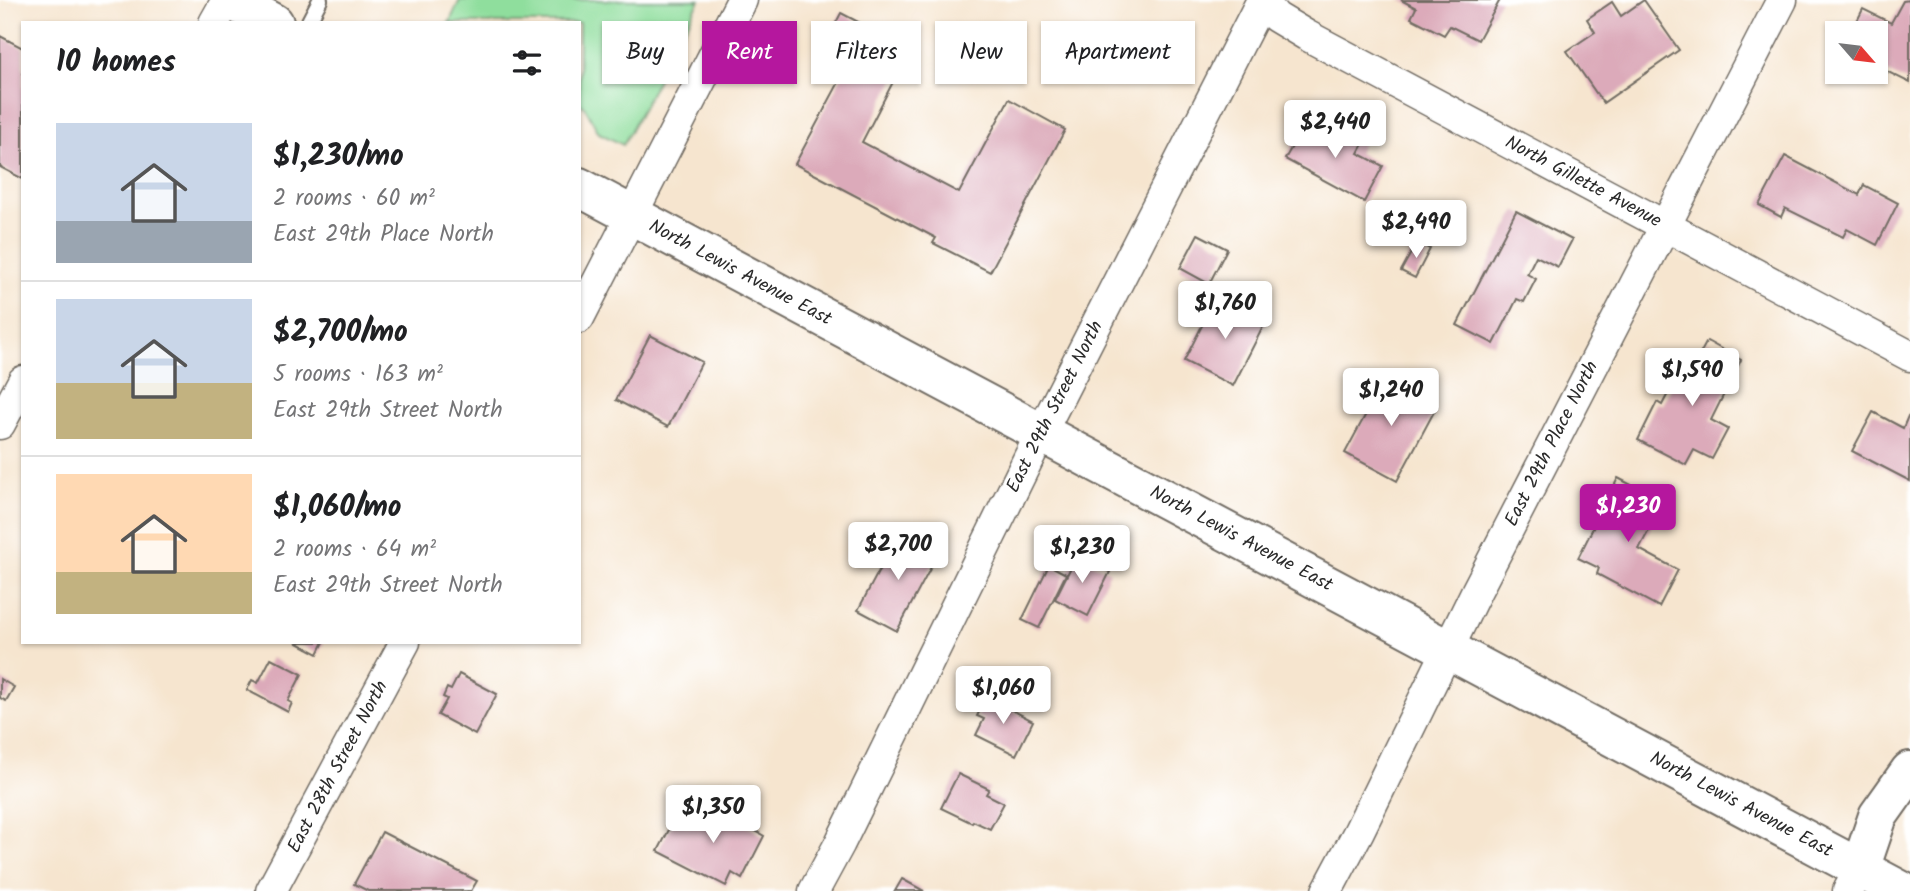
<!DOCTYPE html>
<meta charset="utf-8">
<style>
:root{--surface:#fff;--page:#f2f2f2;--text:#202124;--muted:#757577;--line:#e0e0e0;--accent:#b5179e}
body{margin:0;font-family:Kalam,sans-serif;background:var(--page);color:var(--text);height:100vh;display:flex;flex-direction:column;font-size:26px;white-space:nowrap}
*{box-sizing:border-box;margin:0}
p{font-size:23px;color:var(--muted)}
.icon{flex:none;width:38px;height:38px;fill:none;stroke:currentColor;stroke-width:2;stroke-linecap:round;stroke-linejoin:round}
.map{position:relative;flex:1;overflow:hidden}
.side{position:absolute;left:21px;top:21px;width:560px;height:623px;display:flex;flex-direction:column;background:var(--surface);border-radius:0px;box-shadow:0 2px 5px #0004}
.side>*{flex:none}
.hud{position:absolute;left:602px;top:21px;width:665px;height:63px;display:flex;gap:14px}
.needle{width:46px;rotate:118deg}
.fabs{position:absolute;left:1825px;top:21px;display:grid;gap:14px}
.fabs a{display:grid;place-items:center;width:63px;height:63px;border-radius:0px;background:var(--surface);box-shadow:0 2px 5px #0004;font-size:35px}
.price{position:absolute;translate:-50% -60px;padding:0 16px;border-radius:7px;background:#fff;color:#222;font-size:23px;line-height:46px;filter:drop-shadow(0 2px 4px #0008)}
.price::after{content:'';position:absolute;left:50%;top:42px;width:21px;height:16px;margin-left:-10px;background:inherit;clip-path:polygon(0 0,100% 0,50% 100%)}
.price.selected{background:var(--accent);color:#fff}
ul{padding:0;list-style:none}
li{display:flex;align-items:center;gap:21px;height:175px;padding:0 35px}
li+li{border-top:2px solid var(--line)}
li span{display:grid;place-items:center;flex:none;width:196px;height:140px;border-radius:0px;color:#555}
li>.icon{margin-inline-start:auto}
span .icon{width:84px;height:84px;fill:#fffc;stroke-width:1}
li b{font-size:30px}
h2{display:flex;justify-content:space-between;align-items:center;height:84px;padding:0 35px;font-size:30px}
.tag{padding:0 24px;border-radius:0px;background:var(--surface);box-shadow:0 2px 5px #0004;font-size:24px;line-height:63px}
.tag.selected{background:var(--accent);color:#fff}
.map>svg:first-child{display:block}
.green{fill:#8fde9d;stroke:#5d8464;stroke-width:2}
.building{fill:#dcaaba}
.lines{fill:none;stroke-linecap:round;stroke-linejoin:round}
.lane-casing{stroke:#726c64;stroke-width:18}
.street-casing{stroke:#726c64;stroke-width:33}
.secondary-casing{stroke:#726c64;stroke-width:42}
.highway-casing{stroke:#726c64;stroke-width:42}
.lane{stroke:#fff;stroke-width:14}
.street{stroke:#fff;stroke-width:30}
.secondary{stroke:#fff;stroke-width:38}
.highway{stroke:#fff;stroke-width:38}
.labels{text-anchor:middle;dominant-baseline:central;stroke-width:5;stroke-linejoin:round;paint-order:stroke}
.street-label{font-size:19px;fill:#2b2b2b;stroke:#fff}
</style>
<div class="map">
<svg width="1910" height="891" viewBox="0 0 1910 891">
<rect width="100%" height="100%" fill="#fff"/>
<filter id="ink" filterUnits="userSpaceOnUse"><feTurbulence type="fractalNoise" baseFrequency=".0143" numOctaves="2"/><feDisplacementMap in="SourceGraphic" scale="14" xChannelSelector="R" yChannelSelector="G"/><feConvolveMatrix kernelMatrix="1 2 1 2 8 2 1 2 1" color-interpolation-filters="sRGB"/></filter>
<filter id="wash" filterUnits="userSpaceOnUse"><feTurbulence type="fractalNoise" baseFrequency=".00686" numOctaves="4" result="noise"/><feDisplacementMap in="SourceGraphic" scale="28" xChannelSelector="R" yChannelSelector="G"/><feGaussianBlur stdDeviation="1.57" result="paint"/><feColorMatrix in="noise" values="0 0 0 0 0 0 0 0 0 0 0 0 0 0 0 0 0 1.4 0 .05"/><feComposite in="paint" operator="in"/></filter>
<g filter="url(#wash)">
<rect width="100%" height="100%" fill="#f6e5cf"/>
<polygon class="green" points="460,0 700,0 623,145 599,133 584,106 579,104 579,23 449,23"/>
<g id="blocks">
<g class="building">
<polygon points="1401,0 1500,0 1478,40 1450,26 1444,35 1411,18 1416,8"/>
<polygon points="1644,0 1679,50 1603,103 1567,51 1595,32 1587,19 1612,2 1621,16"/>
<polygon points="1910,0 1910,83 1876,66 1876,33 1851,33 1863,9 1891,23 1903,1"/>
<polygon points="841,13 910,49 862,142 959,193 1009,99 1065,130 990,272 933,243 936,238 795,164 852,58 825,44"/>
<polygon points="0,36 23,48 23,179 0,167"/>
<polygon points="1305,123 1327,134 1331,126 1363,144 1358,153 1383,166 1364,202 1285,159"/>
<polygon points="1785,156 1859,195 1864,185 1898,203 1877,245 1847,229 1843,237 1785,208 1781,217 1759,205"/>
<polygon points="1516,211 1572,240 1558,267 1536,256 1527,274 1536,279 1524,302 1517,299 1494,344 1457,325"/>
<polygon points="1198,234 1227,249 1209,284 1180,268"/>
<polygon points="1417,242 1430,249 1415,278 1401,271"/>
<polygon points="1217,296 1266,321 1233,386 1184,361"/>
<polygon points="650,335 702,362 668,427 616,400"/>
<polygon points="1707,341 1741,360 1711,420 1728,429 1712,459 1694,450 1686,465 1638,440 1657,402 1662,405 1683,365 1692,369"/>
<polygon points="1388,373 1421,391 1415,400 1435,410 1397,481 1345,453"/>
<polygon points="1873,412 1903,428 1908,416 1910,417 1910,481 1852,451"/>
<polygon points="1618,478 1664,502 1639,549 1678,570 1659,607 1597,574 1599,568 1578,558"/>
<polygon points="899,533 938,554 897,631 858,610"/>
<polygon points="1077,555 1110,572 1088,616 1055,599"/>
<polygon points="1049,565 1066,574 1039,628 1022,620"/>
<polygon points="296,642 324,642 318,654"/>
<polygon points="271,658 302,674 288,701 292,703 288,712 247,690 252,680 258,683"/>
<polygon points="459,674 497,694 475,735 438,715 447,699 443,697 447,688 451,690"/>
<polygon points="0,679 14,687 6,701 0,698"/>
<polygon points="987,697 1033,721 1016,755 976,735 984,719 977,716"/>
<polygon points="958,774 989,789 986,794 1004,803 990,829 973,821 972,823 941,808"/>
<polygon points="703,801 764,836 742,879 732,873 726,886 658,851 674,820 689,827"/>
<polygon points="382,832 477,881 471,891 368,891 354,884"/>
<polygon points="902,879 924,891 895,891"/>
</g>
</g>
</g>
<g filter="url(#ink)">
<use href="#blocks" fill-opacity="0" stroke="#726c64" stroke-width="2"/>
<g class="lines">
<g class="lane-casing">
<polyline id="lane" points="308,23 320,0"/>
</g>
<g class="street-casing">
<g id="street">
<polyline points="214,23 227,0"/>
<polyline points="579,318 742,0"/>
<polyline points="0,424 23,381"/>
<polyline points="271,891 405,642"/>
<polyline points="814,891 840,843 1041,433 1262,0 1276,17 1306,35 1910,356"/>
<polyline points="1327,891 1359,831 1476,592 1782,0"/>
<polyline points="1848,891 1860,869"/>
</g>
</g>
<g class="secondary-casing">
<g id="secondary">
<polyline points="231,0 274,23"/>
<polyline points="579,187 1902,891"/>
</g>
</g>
<g class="highway-casing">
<polyline id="highway" points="1860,869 1878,816 1910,771"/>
</g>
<use href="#lane" class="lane"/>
<use href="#street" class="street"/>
<use href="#secondary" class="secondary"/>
<use href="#highway" class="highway"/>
</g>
</g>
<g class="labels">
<g class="street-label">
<text transform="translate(1583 182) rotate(28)">North Gillette Avenue</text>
<text transform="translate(740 273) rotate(28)">North Lewis Avenue East</text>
<text transform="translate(1055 407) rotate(-63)">East 29th Street North</text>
<text transform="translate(1552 444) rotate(-63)">East 29th Place North</text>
<text transform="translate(1241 539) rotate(28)">North Lewis Avenue East</text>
<text transform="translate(338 767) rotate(-62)">East 28th Street North</text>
<text transform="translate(1741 805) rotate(28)">North Lewis Avenue East</text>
</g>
</g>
</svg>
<div class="fabs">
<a><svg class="needle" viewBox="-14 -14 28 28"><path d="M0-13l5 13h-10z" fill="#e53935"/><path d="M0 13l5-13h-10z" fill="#757577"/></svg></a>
</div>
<b class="price" style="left:1335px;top:160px">$2,440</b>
<b class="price" style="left:1416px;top:260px">$2,490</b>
<b class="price" style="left:1225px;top:341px">$1,760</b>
<b class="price" style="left:1692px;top:408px">$1,590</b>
<b class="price" style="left:1391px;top:428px">$1,240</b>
<b class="price selected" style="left:1628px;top:544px">$1,230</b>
<b class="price" style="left:898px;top:582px">$2,700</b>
<b class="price" style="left:1082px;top:585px">$1,230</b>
<b class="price" style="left:1003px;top:726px">$1,060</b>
<b class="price" style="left:713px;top:845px">$1,350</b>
<div class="hud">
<a class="tag">Buy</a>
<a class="tag selected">Rent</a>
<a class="tag">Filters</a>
<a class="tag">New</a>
<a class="tag">Apartment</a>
</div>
<section class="side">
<h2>10 homes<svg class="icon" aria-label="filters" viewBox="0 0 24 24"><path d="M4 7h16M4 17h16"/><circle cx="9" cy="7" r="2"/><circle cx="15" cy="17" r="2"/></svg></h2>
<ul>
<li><span style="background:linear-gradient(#c9d6e8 70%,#9aa5b1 0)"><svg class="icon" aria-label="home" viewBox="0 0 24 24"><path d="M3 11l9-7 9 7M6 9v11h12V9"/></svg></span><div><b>$1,230/mo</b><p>2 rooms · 60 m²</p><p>East 29th Place North</p></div></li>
<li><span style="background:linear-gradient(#c9d6e8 60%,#c2b280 0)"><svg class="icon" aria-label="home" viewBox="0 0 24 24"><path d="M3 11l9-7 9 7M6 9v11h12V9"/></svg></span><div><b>$2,700/mo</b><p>5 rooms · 163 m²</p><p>East 29th Street North</p></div></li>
<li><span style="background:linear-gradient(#ffd9b3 70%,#c2b280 0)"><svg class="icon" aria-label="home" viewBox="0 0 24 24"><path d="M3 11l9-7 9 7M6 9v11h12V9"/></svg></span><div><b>$1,060/mo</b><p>2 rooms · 64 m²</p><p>East 29th Street North</p></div></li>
</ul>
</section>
</div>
